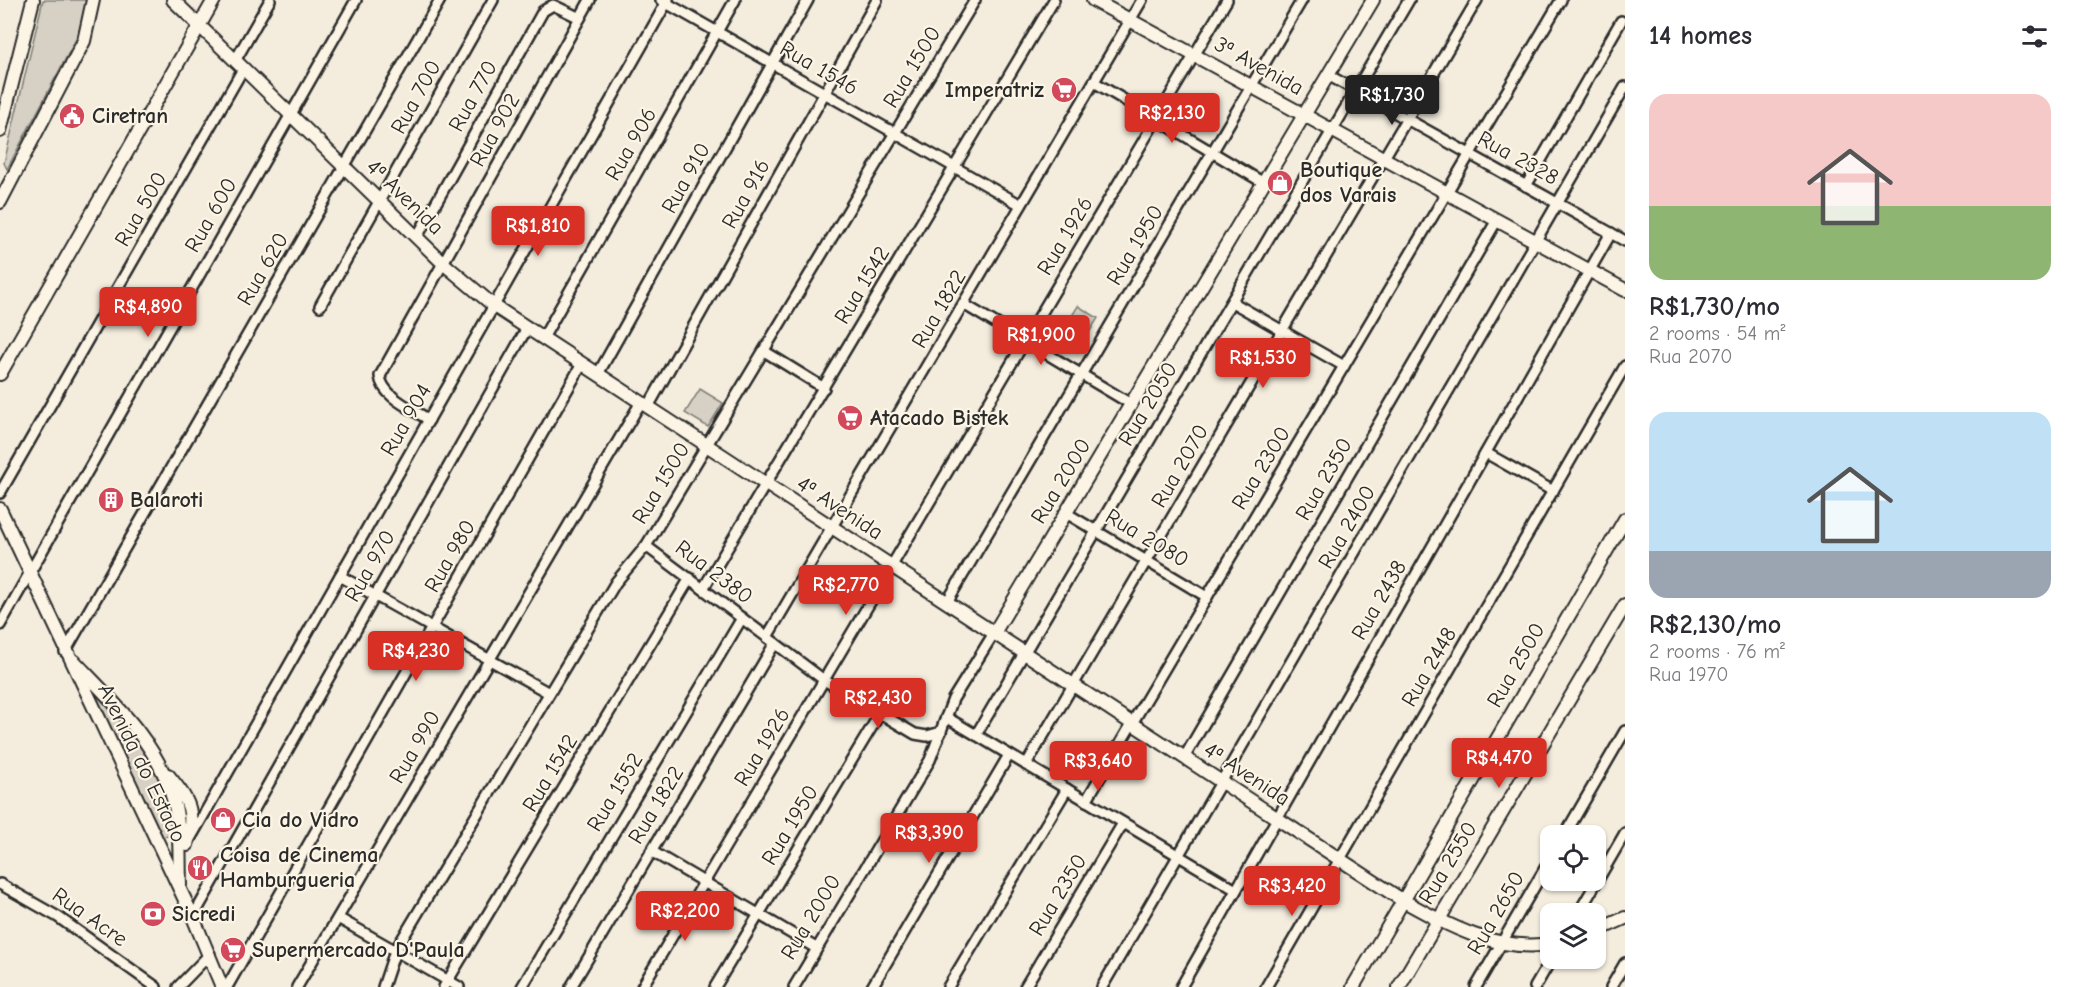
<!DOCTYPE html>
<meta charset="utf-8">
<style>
:root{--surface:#fff;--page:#f2f2f3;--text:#2b2b33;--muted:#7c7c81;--accent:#d93025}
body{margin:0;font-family:"Comic Neue",sans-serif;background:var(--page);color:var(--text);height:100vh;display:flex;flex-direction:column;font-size:22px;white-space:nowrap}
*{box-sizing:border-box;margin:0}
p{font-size:20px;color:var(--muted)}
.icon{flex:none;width:33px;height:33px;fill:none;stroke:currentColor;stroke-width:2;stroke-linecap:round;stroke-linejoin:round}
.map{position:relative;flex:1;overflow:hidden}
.details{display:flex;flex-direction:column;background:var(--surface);width:450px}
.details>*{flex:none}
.controls{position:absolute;left:1540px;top:825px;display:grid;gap:12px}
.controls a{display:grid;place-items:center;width:66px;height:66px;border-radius:12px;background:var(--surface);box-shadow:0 2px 4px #0004;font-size:30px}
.price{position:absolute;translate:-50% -51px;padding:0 14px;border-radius:6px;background:var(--accent);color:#fff;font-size:20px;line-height:39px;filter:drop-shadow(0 2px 3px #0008)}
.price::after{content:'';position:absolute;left:50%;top:36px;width:18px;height:14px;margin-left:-9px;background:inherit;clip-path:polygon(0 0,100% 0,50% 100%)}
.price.selected{background:#222;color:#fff}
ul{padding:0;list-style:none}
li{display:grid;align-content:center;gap:12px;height:318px;padding:0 24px}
li span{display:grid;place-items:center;height:186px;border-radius:18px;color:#555}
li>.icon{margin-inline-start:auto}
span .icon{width:108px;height:108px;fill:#fffc;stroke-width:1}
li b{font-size:26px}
h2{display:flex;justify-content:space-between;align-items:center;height:72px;padding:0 24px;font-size:26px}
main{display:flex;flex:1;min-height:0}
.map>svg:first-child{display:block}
.green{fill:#d6d1c4;stroke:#807e78;stroke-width:1.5}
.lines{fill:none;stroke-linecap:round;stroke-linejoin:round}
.minor-casing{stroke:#2b2b2b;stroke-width:14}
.major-casing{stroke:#2b2b2b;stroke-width:16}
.minor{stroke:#fcf5e5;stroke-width:9}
.major{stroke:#fcf5e5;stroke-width:12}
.labels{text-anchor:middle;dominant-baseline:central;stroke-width:4.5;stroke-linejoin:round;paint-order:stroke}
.street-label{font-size:22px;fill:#2b2b2b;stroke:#fcf5e5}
.poi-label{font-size:22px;font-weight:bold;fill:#2b2b2b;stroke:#fcf5e5;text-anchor:start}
</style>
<main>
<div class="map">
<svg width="1625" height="987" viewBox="0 0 1625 987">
<rect width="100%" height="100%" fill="#f4edde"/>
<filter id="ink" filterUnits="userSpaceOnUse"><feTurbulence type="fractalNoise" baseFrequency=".0167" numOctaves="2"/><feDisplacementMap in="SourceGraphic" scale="12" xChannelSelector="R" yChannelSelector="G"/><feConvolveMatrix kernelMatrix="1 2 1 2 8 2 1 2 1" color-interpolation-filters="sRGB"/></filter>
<g filter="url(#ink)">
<g class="green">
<polygon points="43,0 88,0 78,35 7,169 4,163"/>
<polygon points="1078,306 1098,318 1077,352 1057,340"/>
<polygon points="700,389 723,403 708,427 685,413"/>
<path d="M88,686C103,701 119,716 133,732C153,757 170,798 173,830L168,836L161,837Z"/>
</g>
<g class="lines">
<g class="minor-casing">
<g id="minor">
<polyline points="661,0 1021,205"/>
<polyline points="235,61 270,0"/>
<polyline points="1328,75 1625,241"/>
<polyline points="1094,82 1264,183"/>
<polyline points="1526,186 1621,21"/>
<polyline points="417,237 543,11 553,5 580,18"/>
<polyline points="1232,302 1344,366"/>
<polyline points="965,305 1131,404"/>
<polyline points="320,306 493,0"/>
<polyline points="543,338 735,0"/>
<polyline points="764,351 824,388"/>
<polyline points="598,374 808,0"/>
<polyline points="648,407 877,0"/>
<path d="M429,420C413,409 382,397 380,376L590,0"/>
<polyline points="1486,453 1553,491"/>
<polyline points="0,493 243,69"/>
<polyline points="1066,513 1207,597"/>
<polyline points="646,546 824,680 915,734 927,736 941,732"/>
<polyline points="340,576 549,693"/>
<polyline points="703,589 1054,0"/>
<polyline points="947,602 1302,0"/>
<polyline points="0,625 356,0"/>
<polyline points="767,637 1142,0"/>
<polyline points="65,652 440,0"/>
<polyline points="946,717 1236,890"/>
<polyline points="976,735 1409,0"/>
<polyline points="1184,758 1497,220"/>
<polyline points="1026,765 1477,0"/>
<polyline points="1086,801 1561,0"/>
<polyline points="1564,836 1625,731"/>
<polyline points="190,839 668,0"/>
<polyline points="651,851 816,948"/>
<polyline points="0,884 58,917 156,987"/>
<polyline points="1578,914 1625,833"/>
<polyline points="193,917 527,328"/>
<polyline points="338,918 459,987"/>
<polyline points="178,987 210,954"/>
<polyline points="227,987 582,364"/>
<polyline points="297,987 641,402"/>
<polyline points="383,987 395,951 616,582 646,546 975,0"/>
<polyline points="444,987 690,578"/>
<polyline points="522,987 742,618"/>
<polyline points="571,987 775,643"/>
<polyline points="642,987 1227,0"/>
<polyline points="715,987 879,715"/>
<polyline points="794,987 930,760 953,699 994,633"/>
<polyline points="872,987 1009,755"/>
<polyline points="948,987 1067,789"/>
<polyline points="1025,987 1123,823"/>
<polyline points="1102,987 1625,87"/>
<polyline points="1181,987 1611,233"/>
<polyline points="1266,987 1625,366"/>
<polyline points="1476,987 1551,858"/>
<polyline points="1535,987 1552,958"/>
<polyline points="1611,987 1625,963"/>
</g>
</g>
<g class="major-casing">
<g id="major">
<path d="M173,0L443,263L494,306L1402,900C1449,926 1495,952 1551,944"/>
<polyline points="1093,0 1625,290"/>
<polyline points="0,131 33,0"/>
<polyline points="0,202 84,41 93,0"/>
<polyline points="0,374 214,0"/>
<polyline points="0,509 193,917 222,987"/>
<polyline points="994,633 1373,0"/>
<path d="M74,661C113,702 159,744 174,802C181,828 179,858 180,885"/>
<path d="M168,775C190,802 195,810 187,845"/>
<polyline points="1596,931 1625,918"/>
<polyline points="1353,987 1625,519"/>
<polyline points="1399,987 1625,605"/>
</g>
</g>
<use href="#minor" class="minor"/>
<use href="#major" class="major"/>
</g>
</g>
<defs>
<g id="supermarket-disc" transform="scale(1.35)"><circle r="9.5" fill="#d1495b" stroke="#fcf5e5"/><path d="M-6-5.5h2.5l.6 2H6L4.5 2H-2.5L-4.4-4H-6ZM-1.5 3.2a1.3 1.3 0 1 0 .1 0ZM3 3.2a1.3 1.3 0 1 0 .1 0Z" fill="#fff"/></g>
<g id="civic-disc" transform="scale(1.35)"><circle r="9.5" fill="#d1495b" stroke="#fcf5e5"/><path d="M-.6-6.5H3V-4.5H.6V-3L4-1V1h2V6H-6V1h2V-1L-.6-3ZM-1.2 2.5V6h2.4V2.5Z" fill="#fff"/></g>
<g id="shop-disc" transform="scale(1.35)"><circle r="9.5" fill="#d1495b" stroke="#fcf5e5"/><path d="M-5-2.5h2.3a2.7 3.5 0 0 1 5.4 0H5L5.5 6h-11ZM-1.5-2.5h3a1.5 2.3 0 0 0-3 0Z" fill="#fff"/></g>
<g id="building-disc" transform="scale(1.35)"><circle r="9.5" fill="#d1495b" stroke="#fcf5e5"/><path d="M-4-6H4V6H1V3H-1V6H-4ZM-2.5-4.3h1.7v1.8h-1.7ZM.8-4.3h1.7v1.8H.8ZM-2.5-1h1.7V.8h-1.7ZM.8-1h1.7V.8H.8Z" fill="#fff"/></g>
<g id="restaurant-disc" transform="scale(1.35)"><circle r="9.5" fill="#d1495b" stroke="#fcf5e5"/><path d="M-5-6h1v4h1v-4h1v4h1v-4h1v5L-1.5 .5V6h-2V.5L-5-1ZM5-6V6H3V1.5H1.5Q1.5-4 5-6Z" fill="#fff"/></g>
<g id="bank-disc" transform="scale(1.35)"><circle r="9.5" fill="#d1495b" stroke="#fcf5e5"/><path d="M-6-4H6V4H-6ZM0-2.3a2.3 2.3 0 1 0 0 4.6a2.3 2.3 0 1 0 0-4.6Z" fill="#fff"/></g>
</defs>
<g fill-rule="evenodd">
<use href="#supermarket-disc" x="1064" y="90"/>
<use href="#civic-disc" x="72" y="116"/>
<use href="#shop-disc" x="1280" y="183"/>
<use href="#supermarket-disc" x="850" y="418"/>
<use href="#building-disc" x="111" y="500"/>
<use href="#shop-disc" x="223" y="820"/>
<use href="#restaurant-disc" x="200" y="868"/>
<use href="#bank-disc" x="153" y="914"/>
<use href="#supermarket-disc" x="233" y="950"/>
</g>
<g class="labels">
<g class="street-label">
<text transform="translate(1259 66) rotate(29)">3ª Avenida</text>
<text transform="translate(912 67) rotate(-59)">Rua 1500</text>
<text transform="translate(819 68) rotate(30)">Rua 1546</text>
<text transform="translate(473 96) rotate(-61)">Rua 770</text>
<text transform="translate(416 97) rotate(-61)">Rua 700</text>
<text transform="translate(495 130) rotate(-61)">Rua 902</text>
<text transform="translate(631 144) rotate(-60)">Rua 906</text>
<text transform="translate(1518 158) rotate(29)">Rua 2328</text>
<text transform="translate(686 178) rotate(-61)">Rua 910</text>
<text transform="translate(746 194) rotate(-61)">Rua 916</text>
<text transform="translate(405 197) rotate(44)">4ª Avenida</text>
<text transform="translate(141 209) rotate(-60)">Rua 500</text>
<text transform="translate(211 215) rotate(-60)">Rua 600</text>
<text transform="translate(1065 236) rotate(-59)">Rua 1926</text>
<text transform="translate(1135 245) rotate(-59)">Rua 1950</text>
<text transform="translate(263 269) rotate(-60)">Rua 620</text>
<text transform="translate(862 285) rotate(-59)">Rua 1542</text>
<text transform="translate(939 309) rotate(-60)">Rua 1822</text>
<text transform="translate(1148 404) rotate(-59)">Rua 2050</text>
<text transform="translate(406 420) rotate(-60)">Rua 904</text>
<text transform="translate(1180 466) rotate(-60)">Rua 2070</text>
<text transform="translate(1261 468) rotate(-59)">Rua 2300</text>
<text transform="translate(1324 479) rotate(-60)">Rua 2350</text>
<text transform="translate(1061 481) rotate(-59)">Rua 2000</text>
<text transform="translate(661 483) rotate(-59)">Rua 1500</text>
<text transform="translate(840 508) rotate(33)">4ª Avenida</text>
<text transform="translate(1347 527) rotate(-60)">Rua 2400</text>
<text transform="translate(1147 538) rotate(31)">Rua 2080</text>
<text transform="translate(450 556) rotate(-60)">Rua 980</text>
<text transform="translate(370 566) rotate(-60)">Rua 970</text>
<text transform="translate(714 572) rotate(37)">Rua 2380</text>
<text transform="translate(1379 600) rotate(-60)">Rua 2438</text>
<text transform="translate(1516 665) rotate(-60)">Rua 2500</text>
<text transform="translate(1429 667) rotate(-60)">Rua 2448</text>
<text transform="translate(415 747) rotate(-60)">Rua 990</text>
<text transform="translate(762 747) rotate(-59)">Rua 1926</text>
<text transform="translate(142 763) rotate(64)">Avenida do Estado</text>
<text transform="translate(550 773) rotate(-59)">Rua 1542</text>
<text transform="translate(1247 774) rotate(33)">4ª Avenida</text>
<text transform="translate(615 792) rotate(-59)">Rua 1552</text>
<text transform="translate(656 805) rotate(-59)">Rua 1822</text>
<text transform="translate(790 825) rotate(-59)">Rua 1950</text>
<text transform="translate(1448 863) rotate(-59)">Rua 2550</text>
<text transform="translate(1058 895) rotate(-59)">Rua 2350</text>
<text transform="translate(1496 913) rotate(-60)">Rua 2650</text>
<text transform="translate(90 917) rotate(35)">Rua Acre</text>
<text transform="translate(811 917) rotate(-59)">Rua 2000</text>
</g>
<g class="poi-label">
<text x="1044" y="90" text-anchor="end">Imperatriz</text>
<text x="92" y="116">Ciretran</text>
<text x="1300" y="170">Boutique<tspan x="1300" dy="25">dos Varais</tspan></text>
<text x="870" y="418">Atacado Bistek</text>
<text x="130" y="500">Balaroti</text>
<text x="242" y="820">Cia do Vidro</text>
<text x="220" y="855">Coisa de Cinema<tspan x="220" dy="25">Hamburgueria</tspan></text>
<text x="172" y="914">Sicredi</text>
<text x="252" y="950">Supermercado D'Paula</text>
</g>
</g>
</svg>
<div class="controls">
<a><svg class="icon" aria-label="locate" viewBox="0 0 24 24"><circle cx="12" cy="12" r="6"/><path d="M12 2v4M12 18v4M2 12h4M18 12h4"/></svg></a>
<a><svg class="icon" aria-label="layers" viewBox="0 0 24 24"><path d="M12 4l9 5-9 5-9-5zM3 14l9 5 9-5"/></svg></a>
</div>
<b class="price selected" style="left:1392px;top:126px">R$1,730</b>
<b class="price" style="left:1172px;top:144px">R$2,130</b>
<b class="price" style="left:538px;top:257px">R$1,810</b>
<b class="price" style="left:148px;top:338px">R$4,890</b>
<b class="price" style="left:1041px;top:366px">R$1,900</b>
<b class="price" style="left:1263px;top:389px">R$1,530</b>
<b class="price" style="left:846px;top:616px">R$2,770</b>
<b class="price" style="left:416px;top:682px">R$4,230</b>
<b class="price" style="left:878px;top:729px">R$2,430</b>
<b class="price" style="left:1499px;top:789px">R$4,470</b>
<b class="price" style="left:1098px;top:792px">R$3,640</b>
<b class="price" style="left:929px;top:864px">R$3,390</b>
<b class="price" style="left:1292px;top:917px">R$3,420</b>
<b class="price" style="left:685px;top:942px">R$2,200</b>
</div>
<section class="details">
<h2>14 homes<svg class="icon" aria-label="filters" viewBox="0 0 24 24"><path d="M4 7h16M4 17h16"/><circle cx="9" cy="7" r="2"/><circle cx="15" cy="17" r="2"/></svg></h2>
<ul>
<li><span style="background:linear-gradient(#f6c9c9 60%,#8fb573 0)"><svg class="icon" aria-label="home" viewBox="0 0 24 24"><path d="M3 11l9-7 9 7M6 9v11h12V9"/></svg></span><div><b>R$1,730/mo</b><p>2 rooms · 54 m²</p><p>Rua 2070</p></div></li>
<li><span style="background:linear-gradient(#bfe0f5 75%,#9aa5b1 0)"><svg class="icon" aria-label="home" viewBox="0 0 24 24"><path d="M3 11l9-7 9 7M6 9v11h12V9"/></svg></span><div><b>R$2,130/mo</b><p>2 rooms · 76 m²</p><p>Rua 1970</p></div></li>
</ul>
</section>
</main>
